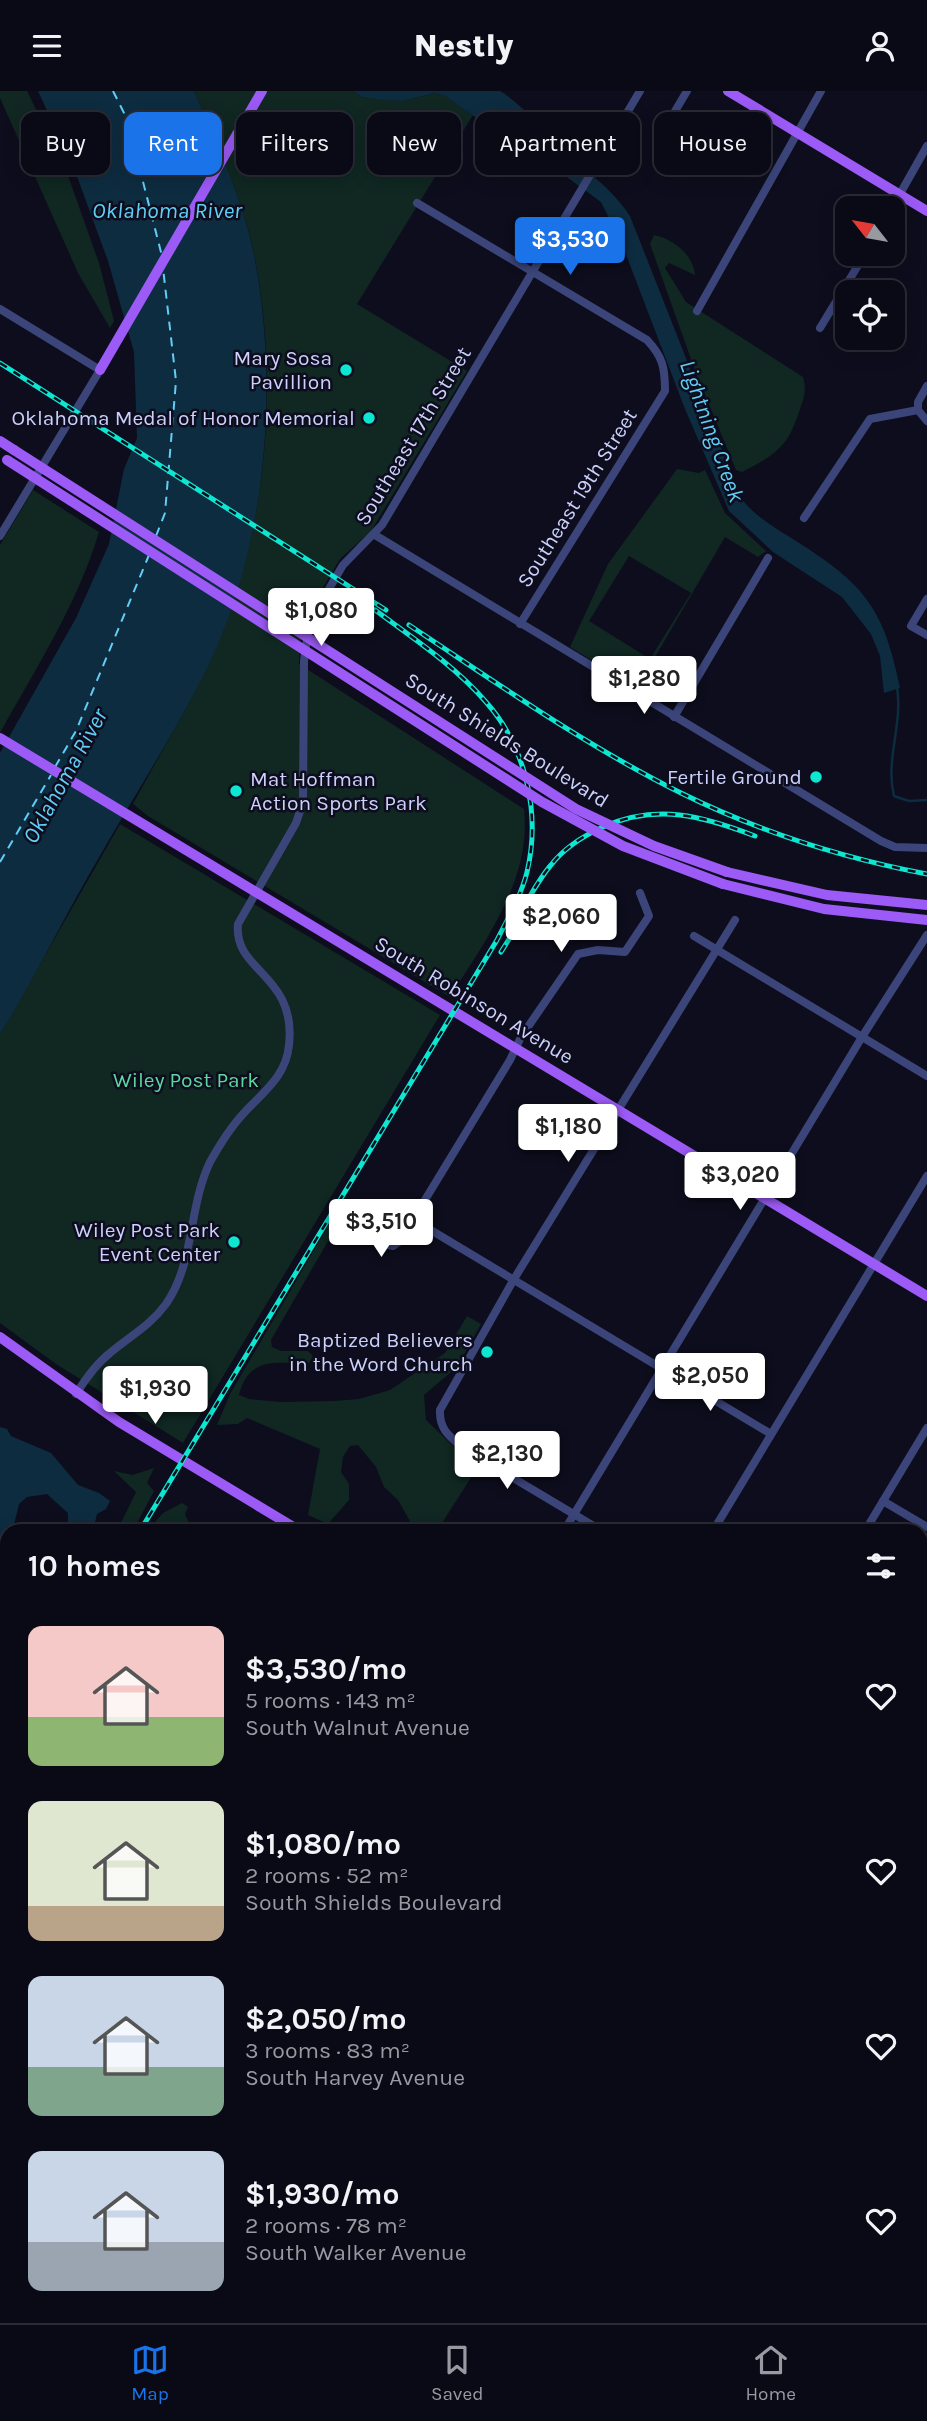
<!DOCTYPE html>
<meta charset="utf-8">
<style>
:root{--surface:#0a0a16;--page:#181823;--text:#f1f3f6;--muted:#999aa1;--line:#2a2b35;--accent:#1a73e8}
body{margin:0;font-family:Karla,sans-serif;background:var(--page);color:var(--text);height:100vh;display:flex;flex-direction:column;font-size:26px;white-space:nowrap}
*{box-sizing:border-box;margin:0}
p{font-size:23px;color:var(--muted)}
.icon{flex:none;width:38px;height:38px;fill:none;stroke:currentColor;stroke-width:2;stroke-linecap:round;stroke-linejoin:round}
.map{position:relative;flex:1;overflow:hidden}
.sheet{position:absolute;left:0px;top:1433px;width:928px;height:800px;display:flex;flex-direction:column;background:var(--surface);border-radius:21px 21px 0 0;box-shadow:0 4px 18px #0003,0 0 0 2px var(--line)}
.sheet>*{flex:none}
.top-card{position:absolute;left:21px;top:21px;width:886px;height:63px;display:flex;gap:14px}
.needle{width:46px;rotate:301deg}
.buttons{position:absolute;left:835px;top:105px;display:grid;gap:14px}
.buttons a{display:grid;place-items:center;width:70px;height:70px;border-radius:14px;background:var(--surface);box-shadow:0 4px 18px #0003,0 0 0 2px var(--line);font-size:35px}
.price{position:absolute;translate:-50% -60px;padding:0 16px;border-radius:7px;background:#fff;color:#222;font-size:23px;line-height:46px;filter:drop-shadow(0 2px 4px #0008)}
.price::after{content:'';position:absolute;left:50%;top:42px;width:21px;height:16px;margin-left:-10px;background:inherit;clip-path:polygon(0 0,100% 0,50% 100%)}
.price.active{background:var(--accent);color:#fff}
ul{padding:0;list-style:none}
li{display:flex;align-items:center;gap:21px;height:175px;padding:0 28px}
li span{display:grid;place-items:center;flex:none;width:196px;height:140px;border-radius:14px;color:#555}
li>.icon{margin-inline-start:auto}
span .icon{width:84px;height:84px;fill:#fffc;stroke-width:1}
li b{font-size:30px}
h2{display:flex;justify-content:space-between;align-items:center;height:84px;padding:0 28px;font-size:30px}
.tag{padding:0 24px;border-radius:14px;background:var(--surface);box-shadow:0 4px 18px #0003,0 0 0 2px var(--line);font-size:24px;line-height:63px}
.tag.active{background:var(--accent);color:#fff}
header{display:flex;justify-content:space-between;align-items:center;height:91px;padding:0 28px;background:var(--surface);font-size:32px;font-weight:800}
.tab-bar{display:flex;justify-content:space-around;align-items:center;height:98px;border-top:2px solid var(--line);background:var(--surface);font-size:19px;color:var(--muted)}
.tab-bar a{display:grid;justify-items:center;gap:4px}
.tab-bar .active{color:var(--accent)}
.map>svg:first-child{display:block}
.green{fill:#102722;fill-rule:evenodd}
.water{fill:#0e2c40}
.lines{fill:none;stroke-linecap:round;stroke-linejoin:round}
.stream{stroke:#0e2c40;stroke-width:2.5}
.ferry{stroke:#60cef6;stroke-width:2;stroke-dasharray:9 7;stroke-linecap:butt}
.minor{stroke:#3b457a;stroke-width:8}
.major{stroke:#9c5af6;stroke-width:10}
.rail-casing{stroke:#0de7d2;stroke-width:5}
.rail{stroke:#0d0d1d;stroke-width:2.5;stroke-dasharray:8;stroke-linecap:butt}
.major-bridge{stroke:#9c5af6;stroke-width:10}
.poi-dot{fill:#0de7d2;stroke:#0d0d1d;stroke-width:2.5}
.labels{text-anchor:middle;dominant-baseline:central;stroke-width:5;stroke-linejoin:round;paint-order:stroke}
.poi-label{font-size:21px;fill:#ccd0fc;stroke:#0d0d1d;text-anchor:end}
.street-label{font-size:21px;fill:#ccd0fc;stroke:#0d0d1d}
.park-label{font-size:21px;fill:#5dd7a0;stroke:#0d0d1d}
.water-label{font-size:23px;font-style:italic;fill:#60cef6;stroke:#0d0d1d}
</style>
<header><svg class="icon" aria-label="menu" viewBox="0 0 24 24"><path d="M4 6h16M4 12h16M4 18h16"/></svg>Nestly<svg class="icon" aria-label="person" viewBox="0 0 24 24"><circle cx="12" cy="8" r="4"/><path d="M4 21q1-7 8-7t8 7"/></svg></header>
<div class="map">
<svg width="927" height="2232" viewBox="0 0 927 2232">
<rect width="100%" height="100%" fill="#0d0d1d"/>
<g class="green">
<polygon points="0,0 27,0 66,79 99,172 114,230 110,237 78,182 0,7"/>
<path d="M194,0H352L362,6L403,10L435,2L445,5L473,24L357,213L467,280L371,440L340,468L307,523L300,553L299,573L524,718C532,788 485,850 450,906L148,725L133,713C160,662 192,611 215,558C268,436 280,288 253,158C241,103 216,52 194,0Z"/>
<path d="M654,144C673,148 693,163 695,184L669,172L665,177L686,211L803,286C807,299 804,306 800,318C788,356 777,363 742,381L736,379L696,282L650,153Z"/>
<path d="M677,378L699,382L705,379L725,422L766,460L758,466L725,446L637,597L570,556L608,473ZM629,465L691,502L650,568L589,530Z"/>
<path d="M33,399L99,441C78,512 36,577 0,642V454Z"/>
<polygon points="120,733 440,924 183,1352 56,1273 0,1232 0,943"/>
<path d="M330,1132H335L331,1145L271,1249L272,1256L281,1260H308L313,1265L309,1272L303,1273C274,1271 248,1267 239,1304L249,1308L280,1311L334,1310L359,1308L390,1299L445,1262L467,1225L481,1233L457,1276L424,1304L426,1329L451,1353L479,1374L437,1440H410L411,1432L398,1409L384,1396L376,1376L358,1354L350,1355L343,1366L341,1381L349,1393V1409L328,1433L308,1424L320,1358L247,1327L238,1333L217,1334L230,1303Z"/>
<polygon points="154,1377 147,1392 154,1400 134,1438 117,1440 136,1401 114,1380 132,1384"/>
<polygon points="182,1412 188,1416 185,1423 188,1430 202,1440 147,1440 163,1422"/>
</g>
<g class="water">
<path d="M38,0H194C216,52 241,103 253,159C279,286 268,441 215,560C183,630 139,696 101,763C66,822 36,885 0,943V662L76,527L109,453L124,378L137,347L134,261L108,170L75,80Z"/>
<path d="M352,0H500C524,15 541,37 561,56C586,81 610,95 630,125L741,407C755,426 776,437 796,450C864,493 884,517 900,597L884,602L880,565L871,543L842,506L773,461L729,420L685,318L622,153L601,111L527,57L492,38L445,5L435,2L403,10L385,9L362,6Z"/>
<polygon points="0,1336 7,1338 11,1345 51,1362 78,1394 99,1402 110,1410 106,1418 97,1423 93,1440 68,1440 68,1422 47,1403 27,1406 19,1413 14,1434 0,1448 7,1470 7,1603 0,1610"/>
</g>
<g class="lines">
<path class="stream" d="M897,596C903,634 885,669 894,705L909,710L927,709"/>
<g class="ferry">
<polyline points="113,0 127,28 162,165"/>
<polyline points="156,445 165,422 176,290 163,177"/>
<polyline points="55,676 76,640 149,464"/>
<polyline points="0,771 51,684"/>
</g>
<g class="minor">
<polyline points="668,32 687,0"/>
<path d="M417,112L647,249C663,266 665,277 665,300L520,533"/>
<polyline points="892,117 927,55"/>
<polyline points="0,218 100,279 0,445"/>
<polyline points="697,220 821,0"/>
<polyline points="820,237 865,163"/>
<polyline points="918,319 918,311 927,295"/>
<polyline points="918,319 927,330"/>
<polyline points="804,427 870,328 918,319"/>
<polyline points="375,444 881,750 895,756 927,757"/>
<polyline points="927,508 911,535 927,544"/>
<polyline points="674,626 768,467"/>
<polyline points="694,845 927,985"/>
<polyline points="335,1125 380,1152 393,1155 400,1150 510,969 521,946 578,863 598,859 625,861 649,825 640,802"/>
<polyline points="414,1129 771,1343"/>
<path d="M76,1303C86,1287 96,1273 110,1262C130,1245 150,1235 166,1213C195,1171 188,1117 210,1071C219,1055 230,1037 243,1023C263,1001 286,986 289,954C297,883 233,881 238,833L296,732L303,711L304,570L309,532L343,474L382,434L640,0"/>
<polyline points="883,1410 927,1436"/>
<polyline points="564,1440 862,946 927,844"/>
<path d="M602,1440L463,1357C449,1345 439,1338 440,1319L514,1188L735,829"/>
<polyline points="713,1440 927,1085"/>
<polyline points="865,1440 927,1337"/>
<polyline points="920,1597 927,1587"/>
<polyline points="920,1632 927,1636"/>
<polyline points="920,1846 927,1835"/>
<polyline points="920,2094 927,2083"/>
<polyline points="0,2140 7,2128"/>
<polyline points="270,2226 280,2232"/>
<polyline points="87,2232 91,2226"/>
<polyline points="235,2232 238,2226"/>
<polyline points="386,2232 390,2226"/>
<polyline points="739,2232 740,2226"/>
<polyline points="836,2232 840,2226"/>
</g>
<g class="major">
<polyline points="728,0 927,120"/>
<polyline points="100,279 262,0"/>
<polyline points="0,350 14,359"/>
<polyline points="0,647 927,1205"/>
<polyline points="727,781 827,804 927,814"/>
<polyline points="723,793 824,818 927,829"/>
<polyline points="0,1246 119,1331 300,1440"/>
<polyline points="920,1815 927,1819"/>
</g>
<g class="rail-casing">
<g id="rail">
<polyline points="0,272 386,519"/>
<path d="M409,534C497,592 586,655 681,702C758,740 842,767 927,783"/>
<path d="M518,825C529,808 538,789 551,774C565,756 583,745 603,736C657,712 703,725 755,745"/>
<polyline points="501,861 527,819"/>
<path d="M140,1440L497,849C508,827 521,805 527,781C541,723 526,656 486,611C455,575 413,547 375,519"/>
<polyline points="0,1673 7,1661"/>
</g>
</g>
<use href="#rail" class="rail"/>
<g class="major-bridge">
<polyline points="14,359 576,718 654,755 727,781"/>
<polyline points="7,369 542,711 623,755 723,793"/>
</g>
</g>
<g class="poi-dot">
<circle cx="346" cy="279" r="7"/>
<circle cx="369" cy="327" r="7"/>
<circle cx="816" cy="686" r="7"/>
<circle cx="236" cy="700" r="7"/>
<circle cx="234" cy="1151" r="7"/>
<circle cx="487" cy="1261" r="7"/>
</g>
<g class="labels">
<g class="poi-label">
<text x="332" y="267">Mary Sosa<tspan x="332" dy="24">Pavillion</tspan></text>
<text x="355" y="327">Oklahoma Medal of Honor Memorial</text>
<text x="802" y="686">Fertile Ground</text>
<text x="250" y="688" text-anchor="start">Mat Hoffman<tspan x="250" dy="24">Action Sports Park</tspan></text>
<text x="220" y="1139">Wiley Post Park<tspan x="220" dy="24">Event Center</tspan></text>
<text x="473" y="1249">Baptized Believers<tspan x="473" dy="24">in the Word Church</tspan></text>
</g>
<g class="street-label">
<text transform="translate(413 345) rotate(-59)">Southeast 17th Street</text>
<text transform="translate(577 407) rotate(-58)">Southeast 19th Street</text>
<text transform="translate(507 649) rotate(32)">South Shields Boulevard</text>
<text transform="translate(474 909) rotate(31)">South Robinson Avenue</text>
</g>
<g class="park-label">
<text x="186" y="989">Wiley Post Park</text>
</g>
<g class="water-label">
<text x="167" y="119">Oklahoma River</text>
<text transform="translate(712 340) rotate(70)">Lightning Creek</text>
<text transform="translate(65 685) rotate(-61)">Oklahoma River</text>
</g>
</g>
</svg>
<div class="buttons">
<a><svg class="needle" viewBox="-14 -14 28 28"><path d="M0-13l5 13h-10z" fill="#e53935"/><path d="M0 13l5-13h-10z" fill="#999aa1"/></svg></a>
<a><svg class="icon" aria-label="locate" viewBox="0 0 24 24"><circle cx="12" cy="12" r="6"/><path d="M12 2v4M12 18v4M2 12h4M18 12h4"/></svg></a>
</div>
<b class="price active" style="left:570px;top:186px">$3,530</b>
<b class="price" style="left:321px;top:557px">$1,080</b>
<b class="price" style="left:644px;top:625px">$1,280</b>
<b class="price" style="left:561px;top:863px">$2,060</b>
<b class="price" style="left:568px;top:1073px">$1,180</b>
<b class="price" style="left:740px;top:1121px">$3,020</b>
<b class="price" style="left:381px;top:1168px">$3,510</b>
<b class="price" style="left:710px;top:1322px">$2,050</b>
<b class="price" style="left:155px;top:1335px">$1,930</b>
<b class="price" style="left:507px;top:1400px">$2,130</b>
<div class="top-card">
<a class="tag">Buy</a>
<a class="tag active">Rent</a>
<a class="tag">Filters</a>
<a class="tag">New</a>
<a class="tag">Apartment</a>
<a class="tag">House</a>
</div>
<section class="sheet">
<h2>10 homes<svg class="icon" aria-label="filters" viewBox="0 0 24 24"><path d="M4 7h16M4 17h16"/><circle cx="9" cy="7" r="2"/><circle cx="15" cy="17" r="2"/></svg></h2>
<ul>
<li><span style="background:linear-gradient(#f6c9c9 65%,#8fb573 0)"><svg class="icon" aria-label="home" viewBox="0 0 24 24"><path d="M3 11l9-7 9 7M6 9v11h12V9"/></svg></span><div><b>$3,530/mo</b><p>5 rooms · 143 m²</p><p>South Walnut Avenue</p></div><svg class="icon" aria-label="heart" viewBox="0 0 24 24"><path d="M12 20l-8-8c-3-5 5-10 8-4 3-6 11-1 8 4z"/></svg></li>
<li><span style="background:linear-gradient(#dfe7d0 75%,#b9a48a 0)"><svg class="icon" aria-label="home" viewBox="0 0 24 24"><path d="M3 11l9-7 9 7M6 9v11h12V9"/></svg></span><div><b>$1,080/mo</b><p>2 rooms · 52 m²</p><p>South Shields Boulevard</p></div><svg class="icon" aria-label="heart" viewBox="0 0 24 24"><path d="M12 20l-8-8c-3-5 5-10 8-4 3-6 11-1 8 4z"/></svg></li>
<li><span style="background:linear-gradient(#c9d6e8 65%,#7fa58c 0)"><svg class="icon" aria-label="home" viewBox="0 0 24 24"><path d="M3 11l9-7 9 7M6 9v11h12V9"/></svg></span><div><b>$2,050/mo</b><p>3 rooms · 83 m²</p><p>South Harvey Avenue</p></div><svg class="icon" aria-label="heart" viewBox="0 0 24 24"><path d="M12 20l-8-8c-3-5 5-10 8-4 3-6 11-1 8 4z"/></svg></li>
<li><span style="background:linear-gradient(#c9d6e8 65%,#9aa5b1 0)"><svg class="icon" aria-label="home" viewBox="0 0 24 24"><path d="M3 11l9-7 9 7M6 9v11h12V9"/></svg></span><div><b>$1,930/mo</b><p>2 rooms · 78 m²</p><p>South Walker Avenue</p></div><svg class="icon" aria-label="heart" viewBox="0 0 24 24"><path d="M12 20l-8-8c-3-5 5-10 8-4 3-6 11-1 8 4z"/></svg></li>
</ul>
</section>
</div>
<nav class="tab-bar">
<a class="active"><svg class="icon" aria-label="map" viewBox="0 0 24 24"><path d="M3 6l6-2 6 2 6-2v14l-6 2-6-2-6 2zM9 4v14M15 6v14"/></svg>Map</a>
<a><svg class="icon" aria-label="saved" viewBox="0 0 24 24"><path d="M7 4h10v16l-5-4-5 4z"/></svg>Saved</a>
<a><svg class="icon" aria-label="home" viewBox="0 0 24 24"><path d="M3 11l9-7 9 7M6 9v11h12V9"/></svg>Home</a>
</nav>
